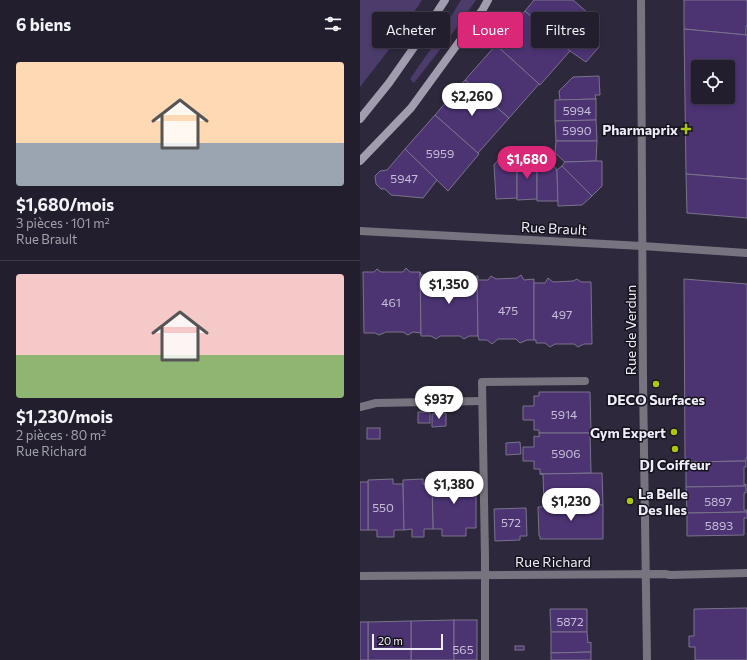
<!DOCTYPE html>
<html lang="fr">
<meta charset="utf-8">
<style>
:root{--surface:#221e2d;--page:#2a2735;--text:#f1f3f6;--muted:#a2a2aa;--line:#3f3c49;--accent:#db2777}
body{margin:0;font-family:Commissioner,sans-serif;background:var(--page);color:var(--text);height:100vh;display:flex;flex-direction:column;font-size:15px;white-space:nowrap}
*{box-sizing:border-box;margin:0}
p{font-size:13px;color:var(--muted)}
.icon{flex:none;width:22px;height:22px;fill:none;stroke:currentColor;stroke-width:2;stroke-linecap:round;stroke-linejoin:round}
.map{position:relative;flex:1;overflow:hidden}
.drawer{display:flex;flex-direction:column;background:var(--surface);width:360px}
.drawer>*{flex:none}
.guide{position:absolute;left:12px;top:12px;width:315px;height:36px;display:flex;gap:8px}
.controls{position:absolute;left:331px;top:60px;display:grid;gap:8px}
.controls a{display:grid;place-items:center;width:44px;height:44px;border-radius:4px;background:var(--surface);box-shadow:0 2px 6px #0003,0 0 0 1px var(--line);font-size:20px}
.scale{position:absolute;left:12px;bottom:10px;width:71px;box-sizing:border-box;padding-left:4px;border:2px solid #f0edfa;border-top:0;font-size:11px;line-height:14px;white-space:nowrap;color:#f0edfa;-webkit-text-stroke:3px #15131c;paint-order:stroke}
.price{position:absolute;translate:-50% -34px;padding:0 9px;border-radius:14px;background:#fff;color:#222;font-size:13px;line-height:26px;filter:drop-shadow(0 1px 2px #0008)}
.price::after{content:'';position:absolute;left:50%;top:24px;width:12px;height:9px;margin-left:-6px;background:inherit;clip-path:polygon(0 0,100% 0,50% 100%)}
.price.current{background:var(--accent);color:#fff}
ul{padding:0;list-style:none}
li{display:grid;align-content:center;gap:8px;height:212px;padding:0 16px}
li+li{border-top:1px solid var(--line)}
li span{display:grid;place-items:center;height:124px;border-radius:4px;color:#555}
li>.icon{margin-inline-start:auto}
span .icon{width:72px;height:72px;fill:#fffc;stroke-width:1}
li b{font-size:17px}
h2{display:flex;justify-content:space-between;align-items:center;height:48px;padding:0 16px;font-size:17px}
.pill{padding:0 14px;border-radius:4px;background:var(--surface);box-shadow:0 2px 6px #0003,0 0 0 1px var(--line);font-size:14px;line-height:36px}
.pill.current{background:var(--accent);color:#fff}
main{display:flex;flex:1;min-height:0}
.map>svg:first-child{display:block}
.green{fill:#4c3c6c}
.building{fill:#4c3473;stroke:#7a738b;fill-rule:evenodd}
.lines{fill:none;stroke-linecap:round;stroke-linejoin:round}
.service{stroke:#77747f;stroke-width:8}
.minor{stroke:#77747f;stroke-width:8}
.tertiary{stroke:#77747f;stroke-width:8}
.secondary{stroke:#a29dae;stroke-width:8}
.poi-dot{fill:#adc610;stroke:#15131c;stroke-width:1.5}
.labels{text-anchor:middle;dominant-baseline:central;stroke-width:3;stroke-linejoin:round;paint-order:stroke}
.number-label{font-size:12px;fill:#c7bfd8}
.poi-label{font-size:14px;font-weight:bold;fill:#f0edfa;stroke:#15131c;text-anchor:end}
.street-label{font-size:14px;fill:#f0edfa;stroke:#15131c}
</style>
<main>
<section class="drawer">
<h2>6 biens<svg class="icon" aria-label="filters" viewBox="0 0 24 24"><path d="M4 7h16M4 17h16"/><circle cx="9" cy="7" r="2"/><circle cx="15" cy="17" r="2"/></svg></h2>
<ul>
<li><span style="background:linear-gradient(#ffd9b3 65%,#9aa5b1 0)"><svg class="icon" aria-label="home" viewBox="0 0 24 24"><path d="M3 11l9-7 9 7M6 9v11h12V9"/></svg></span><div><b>$1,680/mois</b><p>3 pièces · 101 m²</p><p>Rue Brault</p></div></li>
<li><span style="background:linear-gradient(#f6c9c9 65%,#8fb573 0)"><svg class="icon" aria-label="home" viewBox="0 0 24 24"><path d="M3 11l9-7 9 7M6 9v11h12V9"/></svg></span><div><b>$1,230/mois</b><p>2 pièces · 80 m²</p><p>Rue Richard</p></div></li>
</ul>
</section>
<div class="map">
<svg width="387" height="660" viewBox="0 0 387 660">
<rect width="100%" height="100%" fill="#2e283c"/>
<g class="green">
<polygon points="0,0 62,0 31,47 0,87"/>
<polygon points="101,0 116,0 89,38 54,83 50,79 75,43"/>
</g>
<g class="building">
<polygon points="174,0 213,0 237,21 239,47 226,62 210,51 165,11"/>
<polygon points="324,0 387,0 387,26 386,26 386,35 324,29"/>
<polygon points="165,11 210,51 180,85 136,45"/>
<path d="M324,29L387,35V179L326,174ZM338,67H368V97H338Z"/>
<polygon points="136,45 179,84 149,118 105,80"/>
<polygon points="239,76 240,95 235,95 236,99 200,100 199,91 213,77"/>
<polygon points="105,80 149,118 118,153 75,115"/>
<polygon points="236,99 236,120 195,121 195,100"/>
<polygon points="75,115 119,154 88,191 45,149"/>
<polygon points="236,120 237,141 196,141 195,121"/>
<polygon points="196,141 237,141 236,161 205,162 195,153"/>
<polygon points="45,149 77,180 63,198 31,195 25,189 21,189 16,184 15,176 20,171 27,170"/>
<polygon points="139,159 157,159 157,198 136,199 134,165"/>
<polygon points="157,160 177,160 177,199 157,200"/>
<polygon points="189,160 197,170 198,201 177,201 177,161"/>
<polygon points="236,161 242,161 242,186 232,196 202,166 205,162"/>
<polygon points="202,166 232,196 222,205 198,206 197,170"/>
<polygon points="326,174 387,179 387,218 327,213"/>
<polygon points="46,268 50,272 60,272 61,333 53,332 48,335 43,332 26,332 19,335 15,333 4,333 3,272 14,272 17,269 21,272 43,272"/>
<polygon points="74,271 78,275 100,274 104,272 109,276 117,276 118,336 109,336 104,339 100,336 80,336 76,339 71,336 61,336 60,272 61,275 71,275"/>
<polygon points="161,275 164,280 174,279 174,340 167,340 160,343 156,339 138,339 132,344 127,340 119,340 118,336 117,276 118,276 118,280 128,280 131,276 136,279 157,278"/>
<polygon points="188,278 193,282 213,281 217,279 221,282 231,282 232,344 224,344 218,347 214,344 195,344 190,347 185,343 176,343 176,340 174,340 174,283 185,283"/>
<polygon points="324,279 387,284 387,458 386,458 386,461 326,462 326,460 325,460"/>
<polygon points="179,392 230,392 231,433 179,433 179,430 174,430 174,420 163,420 163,406 174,406 174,396 179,396"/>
<rect x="58" y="412" width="12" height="11"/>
<polygon points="86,413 86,426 72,427 72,414"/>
<rect x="7" y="428" width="13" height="11"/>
<polygon points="179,433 230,433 231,473 180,474 180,469 174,469 174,461 163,461 163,447 174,447 174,436 179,437"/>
<polygon points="160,442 161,454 146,455 146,443"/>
<polygon points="386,461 386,467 384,467 384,485 386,484 386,486 326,487 326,462"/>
<polygon points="106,473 106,484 116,484 116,528 106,528 106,536 82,536 82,529 73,529 72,484 83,484 83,474"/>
<polygon points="242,473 243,505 184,506 183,474 180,474"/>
<polygon points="33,479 33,484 43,484 44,530 34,530 34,537 17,537 17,530 8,530 8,480"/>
<polygon points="63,479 63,484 72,484 73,529 64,529 64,537 52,537 52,529 44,530 43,480"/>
<rect x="0" y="482" width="8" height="48"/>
<polygon points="386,486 386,493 384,493 384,510 387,510 387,512 327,513 326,487"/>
<polygon points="243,505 243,539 180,539 180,536 179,536 178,507"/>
<polygon points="166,508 167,536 160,536 160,540 135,541 134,509"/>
<polygon points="387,512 387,518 384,518 384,535 327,536 327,513"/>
<polygon points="387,608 387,660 335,660 335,647 329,647 329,636 334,636 334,609"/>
<polygon points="190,609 227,609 227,632 191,632"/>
<polygon points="94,620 94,660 51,660 51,621"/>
<rect x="94" y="620" width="23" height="40"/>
<polygon points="51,621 51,660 8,660 8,622"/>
<rect x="0" y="622" width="8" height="38"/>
<polygon points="191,632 227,632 228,643 231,642 231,652 191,653"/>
<rect x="155" y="646" width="9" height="4"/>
<polygon points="231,652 231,660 191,660 191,653"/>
</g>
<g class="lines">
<g class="service">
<polyline points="0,407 16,403 122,401"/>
<polyline points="125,660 125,557 122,382 225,381"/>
</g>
<g class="minor">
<polyline points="0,231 282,246 387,253"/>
<polyline points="0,576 305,574 310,575 387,573"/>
</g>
<polyline class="tertiary" points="281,0 283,381 287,660"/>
<g class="secondary">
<polyline points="0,119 29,83 57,43 85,0"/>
<polyline points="0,161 51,108 123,9 128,0"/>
</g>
</g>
<g class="poi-dot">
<path d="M324 123h4v4h4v4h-4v4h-4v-4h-4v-4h4z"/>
<circle cx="296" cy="384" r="4"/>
<circle cx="314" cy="432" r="4"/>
<circle cx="315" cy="449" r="4"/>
<circle cx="270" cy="501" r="4"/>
</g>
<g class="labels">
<g class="number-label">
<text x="217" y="110">5994</text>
<text x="217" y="130">5990</text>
<text x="80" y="153">5959</text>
<text x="44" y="178">5947</text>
<text x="31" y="302">461</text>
<text x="148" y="310">475</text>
<text x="202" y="314">497</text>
<text x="204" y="414">5914</text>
<text x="206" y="453">5906</text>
<text x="358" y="501">5897</text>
<text x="23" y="507">550</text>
<text x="151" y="522">572</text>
<text x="359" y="525">5893</text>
<text x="210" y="621">5872</text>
<text x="103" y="649">565</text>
</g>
<g class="poi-label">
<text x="318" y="129">Pharmaprix</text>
<text x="296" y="399" text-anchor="middle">DECO Surfaces</text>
<text x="306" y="432">Gym Expert</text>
<text x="315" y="464" text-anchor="middle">DJ Coiffeur</text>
<text x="278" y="493" text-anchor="start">La Belle<tspan x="278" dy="16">Des Iles</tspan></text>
</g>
<g class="street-label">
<text transform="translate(194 228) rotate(3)">Rue Brault</text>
<text transform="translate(270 330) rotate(-90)">Rue de Verdun</text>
<text x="193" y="561">Rue Richard</text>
</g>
</g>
</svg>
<div class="controls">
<a><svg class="icon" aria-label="locate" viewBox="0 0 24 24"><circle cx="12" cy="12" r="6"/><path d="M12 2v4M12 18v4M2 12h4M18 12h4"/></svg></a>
</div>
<div class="scale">20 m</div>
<b class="price" style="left:112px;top:117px">$2,260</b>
<b class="price current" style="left:167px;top:180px">$1,680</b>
<b class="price" style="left:89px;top:305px">$1,350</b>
<b class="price" style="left:79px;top:420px">$937</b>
<b class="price" style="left:94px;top:505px">$1,380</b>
<b class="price" style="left:211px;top:522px">$1,230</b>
<div class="guide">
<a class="pill">Acheter</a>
<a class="pill current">Louer</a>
<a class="pill">Filtres</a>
</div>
</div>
</main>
